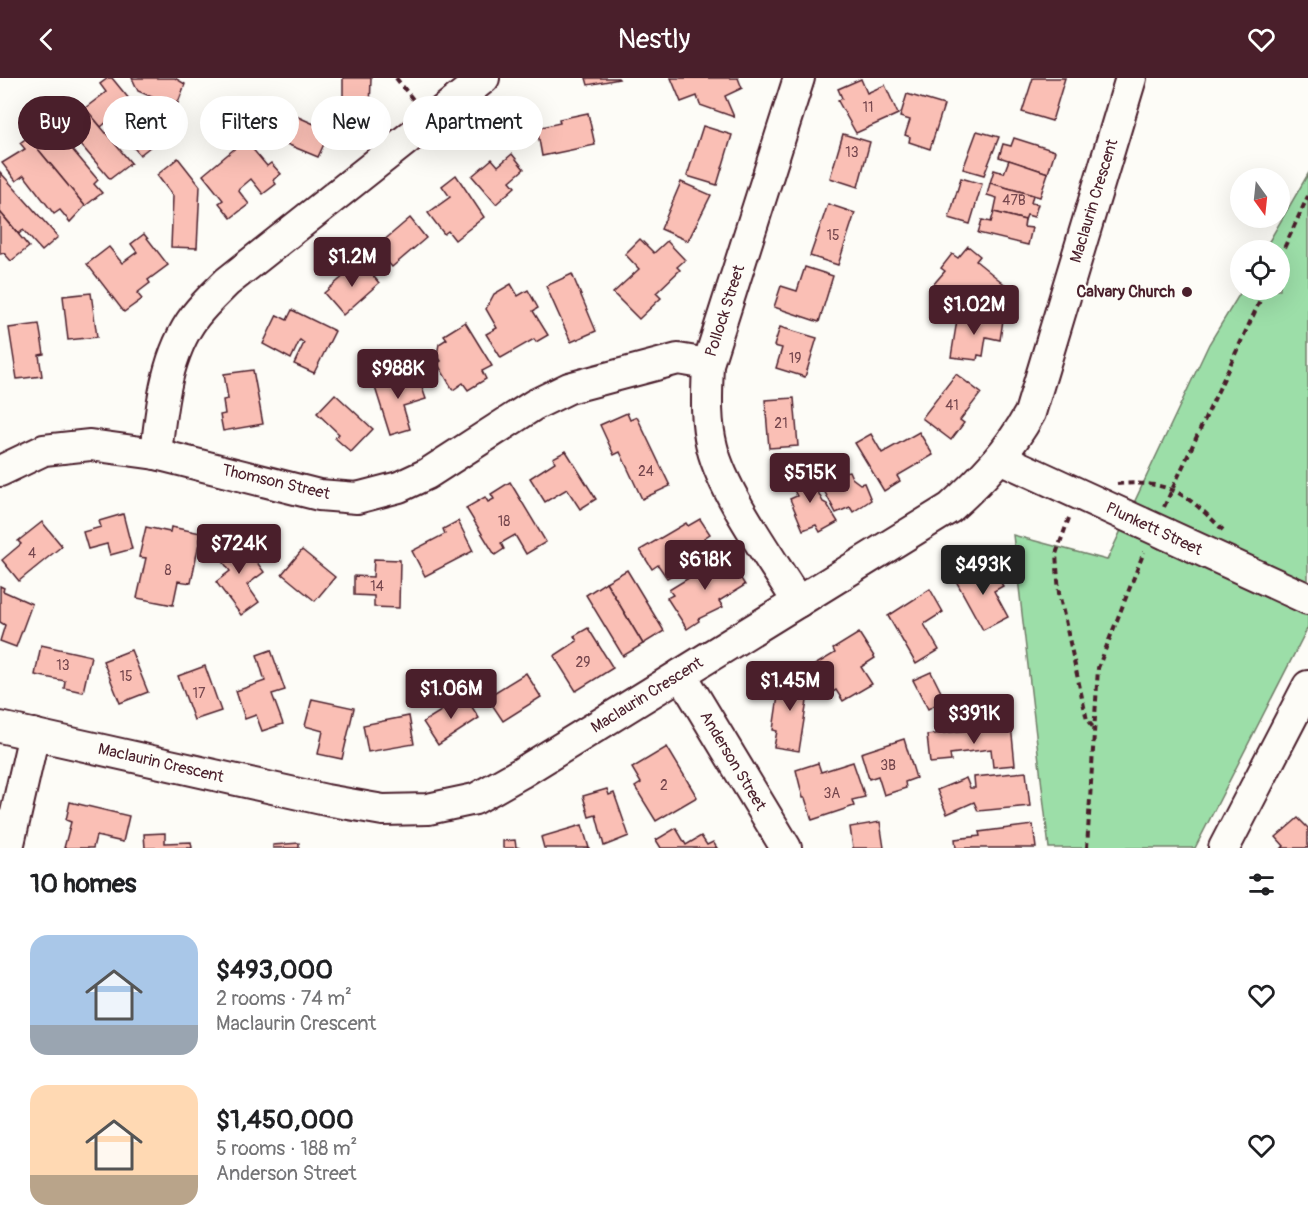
<!DOCTYPE html>
<meta charset="utf-8">
<style>
:root{--surface:#fff;--page:#f2f2f2;--text:#202124;--muted:#757577;--accent:#4a1f2b}
body{margin:0;font-family:Pangolin,sans-serif;background:var(--page);color:var(--text);height:100vh;display:flex;flex-direction:column;font-size:22px;white-space:nowrap}
*{box-sizing:border-box;margin:0}
p{font-size:20px;color:var(--muted)}
.icon{flex:none;width:33px;height:33px;fill:none;stroke:currentColor;stroke-width:2;stroke-linecap:round;stroke-linejoin:round}
.map{position:relative;height:770px;overflow:hidden}
.drawer{display:flex;flex-direction:column;background:var(--surface);flex:1}
.drawer>*{flex:none}
.guide{position:absolute;left:18px;top:18px;width:600px;height:54px;display:flex;gap:12px}
.needle{width:39px;rotate:165deg}
.tools{position:absolute;left:1230px;top:90px;display:grid;gap:12px}
.tools a{display:grid;place-items:center;width:60px;height:60px;border-radius:50%;background:var(--surface);box-shadow:0 6px 24px #0002;font-size:30px}
.price{position:absolute;translate:-50% -51px;padding:0 14px;border-radius:6px;background:var(--accent);color:#fff;font-size:20px;line-height:39px;filter:drop-shadow(0 2px 3px #0008)}
.price::after{content:'';position:absolute;left:50%;top:36px;width:18px;height:14px;margin-left:-9px;background:inherit;clip-path:polygon(0 0,100% 0,50% 100%)}
.price.current{background:#222;color:#fff}
ul{padding:0;list-style:none}
li{display:flex;align-items:center;gap:18px;height:150px;padding:0 30px}
li span{display:grid;place-items:center;flex:none;width:168px;height:120px;border-radius:18px;color:#555}
li>.icon{margin-inline-start:auto}
span .icon{width:72px;height:72px;fill:#fffc;stroke-width:1}
li b{font-size:26px}
h2{display:flex;justify-content:space-between;align-items:center;height:72px;padding:0 30px;font-size:26px}
.tag{padding:0 21px;border-radius:27px;background:var(--surface);box-shadow:0 6px 24px #0002;font-size:21px;line-height:54px}
.tag.current{background:var(--accent);color:#fff}
header{display:flex;justify-content:space-between;align-items:center;height:78px;padding:0 30px;background:var(--accent);color:#fff;font-size:27px;font-weight:600}
.map>svg:first-child{display:block}
.green{fill:#9cdea8;stroke:#737e6a;stroke-width:1.5}
.building{fill:#fabfb5;stroke:#4a1f2b;stroke-width:1.5}
.lines{fill:none;stroke-linecap:round;stroke-linejoin:round}
.minor-casing{stroke:#4a1f2b;stroke-width:34}
.path{stroke:#4a1f2b;stroke-width:4;stroke-dasharray:6 4.5;stroke-linecap:butt}
.minor{stroke:#fdfcf7;stroke-width:30}
.minor-bridge-casing{stroke:#4a1f2b;stroke-width:34;stroke-linecap:butt}
.minor-bridge{stroke:#fdfcf7;stroke-width:30}
.poi-dot{fill:#4a1f2b;stroke:#fdfcf7;stroke-width:2}
.labels{text-anchor:middle;dominant-baseline:central;stroke-width:4.5;stroke-linejoin:round;paint-order:stroke}
.number-label{font-size:14px;fill:#76474e}
.street-label{font-size:16px;fill:#4a1f2b;stroke:#fdfcf7}
.poi-label{font-size:16px;font-weight:bold;fill:#4a1f2b;stroke:#fdfcf7;text-anchor:end}
</style>
<header><svg class="icon" aria-label="back" viewBox="0 0 24 24"><path d="M15 5l-7 7 7 7"/></svg>Nestly<svg class="icon" aria-label="heart" viewBox="0 0 24 24"><path d="M12 20l-8-8c-3-5 5-10 8-4 3-6 11-1 8 4z"/></svg></header>
<div class="map">
<svg width="1308" height="770" viewBox="0 0 1308 770">
<rect width="100%" height="100%" fill="#fdfcf7"/>
<filter id="ink" filterUnits="userSpaceOnUse"><feTurbulence type="fractalNoise" baseFrequency=".0167" numOctaves="2"/><feDisplacementMap in="SourceGraphic" scale="12" xChannelSelector="R" yChannelSelector="G"/><feConvolveMatrix kernelMatrix="1 2 1 2 8 2 1 2 1" color-interpolation-filters="sRGB"/></filter>
<g filter="url(#ink)">
<polygon class="green" points="1308,96 1308,549 1195,770 1049,770 1013,457 1107,482 1209,266 1242,212 1280,212 1280,172 1264,172"/>
<g class="building">
<polygon points="108,0 112,0 161,60 140,77 110,41 101,49 85,30 106,14 100,6"/>
<polygon points="132,0 175,0 185,6 178,25 165,19 163,24 138,13"/>
<polygon points="343,0 371,0 370,34 343,34"/>
<polygon points="586,0 618,0 619,1 588,7"/>
<polygon points="671,0 738,0 742,10 725,18 734,39 700,27 697,18 681,24"/>
<polygon points="1033,0 1065,0 1052,43 1022,34"/>
<polygon points="861,1 867,15 885,7 898,36 856,55 838,23 842,20 838,11"/>
<polygon points="907,16 944,27 930,71 909,64 910,59 905,57 910,42 900,39"/>
<polygon points="85,30 131,85 110,101 70,54 78,47 76,39"/>
<polygon points="289,35 330,53 318,79 277,62"/>
<polygon points="588,35 595,67 542,78 537,50 560,45 559,41"/>
<polygon points="56,41 72,59 66,64 98,102 94,106 102,115 85,128 28,59 38,51 42,56 45,53 43,51"/>
<polygon points="703,48 732,57 717,107 687,98"/>
<polygon points="977,53 999,59 984,97 963,91"/>
<polygon points="843,56 870,64 858,109 830,100"/>
<polygon points="28,59 85,128 70,144 60,132 54,136 24,97 16,103 2,85 25,71 20,65"/>
<polygon points="1014,60 1055,73 1048,95 999,79 1003,66 1011,68"/>
<polygon points="245,62 267,88 271,85 281,96 273,102 276,106 263,116 251,101 238,112 249,126 231,140 219,125 223,122 203,97"/>
<polygon points="512,76 524,91 510,103 515,109 496,126 472,98 492,81 498,88"/>
<polygon points="178,80 200,108 197,170 171,169 173,118 157,97"/>
<polygon points="1009,82 1048,95 1040,119 990,105 994,92 1004,95"/>
<polygon points="0,94 58,159 42,173 23,152 19,156 0,134"/>
<polygon points="456,97 484,139 455,162 448,153 444,156 428,135 450,119 442,108"/>
<polygon points="961,100 982,106 970,146 949,140"/>
<polygon points="681,104 711,117 688,163 661,151"/>
<polygon points="990,105 1033,117 1031,125 1038,126 1034,139 1027,137 1025,142 994,134 997,120 987,117"/>
<polygon points="828,126 855,135 838,187 810,178"/>
<polygon points="0,134 29,169 11,183 4,175 0,176"/>
<polygon points="994,134 1025,142 1024,149 1032,150 1028,167 978,155 982,142 991,144"/>
<polygon points="410,140 426,160 392,189 375,170"/>
<polygon points="144,156 168,187 148,202 150,205 137,215 142,221 124,234 87,186 109,169 122,185 137,174 131,166"/>
<polygon points="640,161 654,175 667,163 685,182 677,189 680,192 656,215 661,220 639,241 613,215 639,191 625,176"/>
<polygon points="968,168 980,178 976,183 1013,213 994,236 960,208 949,222 932,208 945,193 941,190 952,176 958,180"/>
<polygon points="361,183 379,205 343,237 324,215"/>
<polygon points="805,189 833,198 819,244 774,229 781,208 797,213"/>
<polygon points="572,196 596,253 571,264 546,208"/>
<polygon points="511,206 518,218 528,212 538,230 533,233 548,257 536,264 534,261 501,280 486,256 497,250 486,231 494,216"/>
<polygon points="91,215 97,259 68,262 63,218"/>
<polygon points="292,232 335,253 314,295 294,286 304,265 300,262 291,281 263,266 277,237 287,242"/>
<polygon points="958,236 1003,242 1000,262 986,259 983,278 978,277 977,282 951,279"/>
<polygon points="465,244 492,288 482,293 486,301 468,312 463,305 453,312 437,285 441,283 437,277 439,266 447,261 444,257"/>
<polygon points="39,246 44,276 39,277 42,298 17,301 9,250"/>
<polygon points="780,249 817,260 805,299 776,290 782,270 774,268"/>
<polygon points="253,292 263,346 223,353 220,337 225,336 223,322 228,321 224,296"/>
<polygon points="956,296 981,315 960,342 964,345 951,362 922,340"/>
<polygon points="391,297 393,305 418,298 426,321 403,328 410,351 390,357 373,303"/>
<polygon points="335,316 373,351 351,374 335,360 339,356 317,335"/>
<polygon points="794,320 798,368 769,370 765,322"/>
<polygon points="627,335 630,342 637,339 670,408 642,421 620,374 614,377 600,347"/>
<polygon points="919,354 933,377 897,398 900,403 884,413 855,365 871,356 882,375"/>
<polygon points="566,373 596,421 580,431 567,411 545,424 530,400 555,384 553,380"/>
<polygon points="833,380 838,395 849,393 852,400 860,406 864,405 871,422 853,434 850,429 836,435 812,390"/>
<polygon points="807,392 823,424 827,426 838,444 820,454 816,447 803,452 790,421 797,418 788,401"/>
<polygon points="510,404 546,464 526,476 515,457 501,465 504,471 495,477 466,430 485,419 488,424 494,421 491,416"/>
<polygon points="123,436 132,471 110,477 107,466 88,471 83,454 101,449 99,443"/>
<polygon points="700,441 710,456 704,460 714,476 688,492 686,489 667,500 658,487 652,491 640,472 686,445 688,448"/>
<polygon points="458,443 473,473 425,498 412,473 445,456 443,451"/>
<polygon points="42,444 62,468 19,503 2,482 21,466 18,463"/>
<polygon points="146,449 170,454 171,449 201,455 191,505 178,503 173,527 137,520 146,480 139,479"/>
<polygon points="238,458 264,494 247,507 259,524 241,537 216,504 230,493 216,474"/>
<polygon points="302,472 335,499 315,523 282,496"/>
<polygon points="726,477 745,507 719,523 723,529 698,541 699,543 687,551 667,520 673,517 669,512"/>
<polygon points="374,481 400,482 399,530 374,529 374,518 354,517 354,498 373,499"/>
<polygon points="980,487 986,497 994,493 1003,508 994,513 1008,539 983,552 955,501"/>
<polygon points="627,492 664,553 643,566 606,504"/>
<polygon points="606,504 643,566 623,578 586,517"/>
<polygon points="0,508 4,510 3,513 32,526 16,569 0,563 5,547 0,544"/>
<polygon points="930,511 943,534 924,546 939,572 916,586 888,538"/>
<polygon points="588,550 613,590 576,613 554,578 577,563 574,558"/>
<polygon points="859,555 875,580 861,589 872,606 843,623 836,612 825,619 808,591 835,575 833,571"/>
<polygon points="41,567 91,578 83,614 64,610 65,603 35,597"/>
<polygon points="131,572 148,614 120,625 103,583"/>
<polygon points="271,572 285,612 272,616 283,646 262,653 256,637 245,641 236,613 265,603 257,577"/>
<polygon points="205,588 221,633 194,642 178,598"/>
<polygon points="931,594 945,622 928,631 913,602"/>
<polygon points="526,595 541,619 503,643 487,619"/>
<polygon points="775,598 810,604 799,673 774,669 777,653 773,652 778,618 772,618"/>
<polygon points="465,618 479,640 438,667 423,644"/>
<polygon points="312,621 354,630 342,681 318,676 323,653 305,648"/>
<polygon points="409,638 414,666 368,674 363,647"/>
<polygon points="1011,647 1015,687 993,689 991,671 950,676 951,683 930,685 927,657"/>
<polygon points="904,661 916,700 905,704 906,710 884,717 878,698 869,701 861,675"/>
<polygon points="667,669 697,719 656,743 635,709 641,705 632,690"/>
<polygon points="853,684 865,719 852,722 854,728 812,742 805,720 803,720 796,692 818,685 821,694"/>
<polygon points="1026,694 1030,728 978,733 974,724 947,736 937,712 966,700 970,710 975,710 974,699"/>
<polygon points="607,711 609,717 614,715 629,758 604,768 596,737 589,739 583,718"/>
<polygon points="70,724 129,738 123,764 96,758 93,770 64,770 71,744 66,742"/>
<polygon points="1298,740 1308,750 1308,770 1282,770 1284,768 1276,759"/>
<polygon points="880,744 884,770 853,770 850,749"/>
<polygon points="582,747 589,770 544,770 541,759"/>
<polygon points="1033,747 1036,770 956,770 955,761 980,758 979,754"/>
<polygon points="676,750 686,767 701,758 707,767 713,764 717,770 661,770 656,762"/>
<polygon points="165,755 165,765 191,764 192,770 145,770 144,756"/>
<polygon points="515,762 516,769 520,770 503,770 503,763"/>
<polygon points="299,765 299,770 273,770 273,767"/>
</g>
<g class="lines">
<g class="minor-casing">
<g id="minor">
<path d="M156,376C161,330 166,276 195,238C204,226 216,215 227,204L484,0"/>
<polyline points="1000,380 1142,445"/>
<polyline points="0,393 44,372 90,367 156,376 319,417 357,420 399,409 427,396 534,327 569,310 678,281 708,286"/>
<polyline points="1166,456 1308,521"/>
<path d="M798,524C772,482 723,415 712,369C705,342 707,314 708,286L799,0"/>
<polyline points="681,596 786,770"/>
<path d="M0,649L326,722L383,732L428,731L475,721L521,695L950,430C982,401 1009,373 1030,335L1131,0"/>
<polyline points="8,770 34,656"/>
<polyline points="1224,770 1308,608"/>
</g>
</g>
<g class="path">
<polyline points="396,0 415,24"/>
<polyline points="1280,179 1308,118"/>
<path d="M1117,406C1171,402 1186,416 1223,452"/>
<polyline points="1164,429 1265,212"/>
<polyline points="1069,440 1056,476 1059,515 1087,642 1093,649"/>
<polyline points="1087,770 1098,590 1144,474"/>
</g>
<use href="#minor" class="minor"/>
<g class="minor-bridge-casing">
<polyline id="minor-bridge" points="1142,445 1166,456"/>
</g>
<use href="#minor-bridge" class="minor-bridge"/>
</g>
</g>
<circle class="poi-dot" cx="1187" cy="214" r="6"/>
<g class="labels">
<g class="number-label">
<text x="868" y="29">11</text>
<text x="852" y="74">13</text>
<text x="1014" y="122">47B</text>
<text x="833" y="157">15</text>
<text x="795" y="280">19</text>
<text x="952" y="327">41</text>
<text x="781" y="345">21</text>
<text x="646" y="393">24</text>
<text x="504" y="443">18</text>
<text x="32" y="475">4</text>
<text x="168" y="492">8</text>
<text x="377" y="508">14</text>
<text x="583" y="584">29</text>
<text x="63" y="587">13</text>
<text x="126" y="598">15</text>
<text x="199" y="615">17</text>
<text x="888" y="687">3B</text>
<text x="664" y="707">2</text>
<text x="832" y="715">3A</text>
</g>
<g class="street-label">
<text transform="translate(1094 123) rotate(-73)">Maclaurin Crescent</text>
<text transform="translate(725 233) rotate(-72)">Pollock Street</text>
<text transform="translate(276 404) rotate(13)">Thomson Street</text>
<text transform="translate(1154 451) rotate(25)">Plunkett Street</text>
<text transform="translate(647 617) rotate(-32)">Maclaurin Crescent</text>
<text transform="translate(733 683) rotate(59)">Anderson Street</text>
<text transform="translate(161 685) rotate(13)">Maclaurin Crescent</text>
</g>
<g class="poi-label">
<text x="1175" y="214">Calvary Church</text>
</g>
</g>
</svg>
<div class="tools">
<a><svg class="needle" viewBox="-14 -14 28 28"><path d="M0-13l5 13h-10z" fill="#e53935"/><path d="M0 13l5-13h-10z" fill="#757577"/></svg></a>
<a><svg class="icon" aria-label="locate" viewBox="0 0 24 24"><circle cx="12" cy="12" r="6"/><path d="M12 2v4M12 18v4M2 12h4M18 12h4"/></svg></a>
</div>
<b class="price" style="left:352px;top:210px">$1.2M</b>
<b class="price" style="left:974px;top:258px">$1.02M</b>
<b class="price" style="left:398px;top:322px">$988K</b>
<b class="price" style="left:810px;top:426px">$515K</b>
<b class="price" style="left:239px;top:497px">$724K</b>
<b class="price" style="left:705px;top:513px">$618K</b>
<b class="price current" style="left:983px;top:518px">$493K</b>
<b class="price" style="left:790px;top:634px">$1.45M</b>
<b class="price" style="left:451px;top:642px">$1.06M</b>
<b class="price" style="left:974px;top:667px">$391K</b>
<div class="guide">
<a class="tag current">Buy</a>
<a class="tag">Rent</a>
<a class="tag">Filters</a>
<a class="tag">New</a>
<a class="tag">Apartment</a>
</div>
</div>
<section class="drawer">
<h2>10 homes<svg class="icon" aria-label="filters" viewBox="0 0 24 24"><path d="M4 7h16M4 17h16"/><circle cx="9" cy="7" r="2"/><circle cx="15" cy="17" r="2"/></svg></h2>
<ul>
<li><span style="background:linear-gradient(#a9c7e8 75%,#9aa5b1 0)"><svg class="icon" aria-label="home" viewBox="0 0 24 24"><path d="M3 11l9-7 9 7M6 9v11h12V9"/></svg></span><div><b>$493,000</b><p>2 rooms · 74 m²</p><p>Maclaurin Crescent</p></div><svg class="icon" aria-label="heart" viewBox="0 0 24 24"><path d="M12 20l-8-8c-3-5 5-10 8-4 3-6 11-1 8 4z"/></svg></li>
<li><span style="background:linear-gradient(#ffd9b3 75%,#b9a48a 0)"><svg class="icon" aria-label="home" viewBox="0 0 24 24"><path d="M3 11l9-7 9 7M6 9v11h12V9"/></svg></span><div><b>$1,450,000</b><p>5 rooms · 188 m²</p><p>Anderson Street</p></div><svg class="icon" aria-label="heart" viewBox="0 0 24 24"><path d="M12 20l-8-8c-3-5 5-10 8-4 3-6 11-1 8 4z"/></svg></li>
</ul>
</section>
